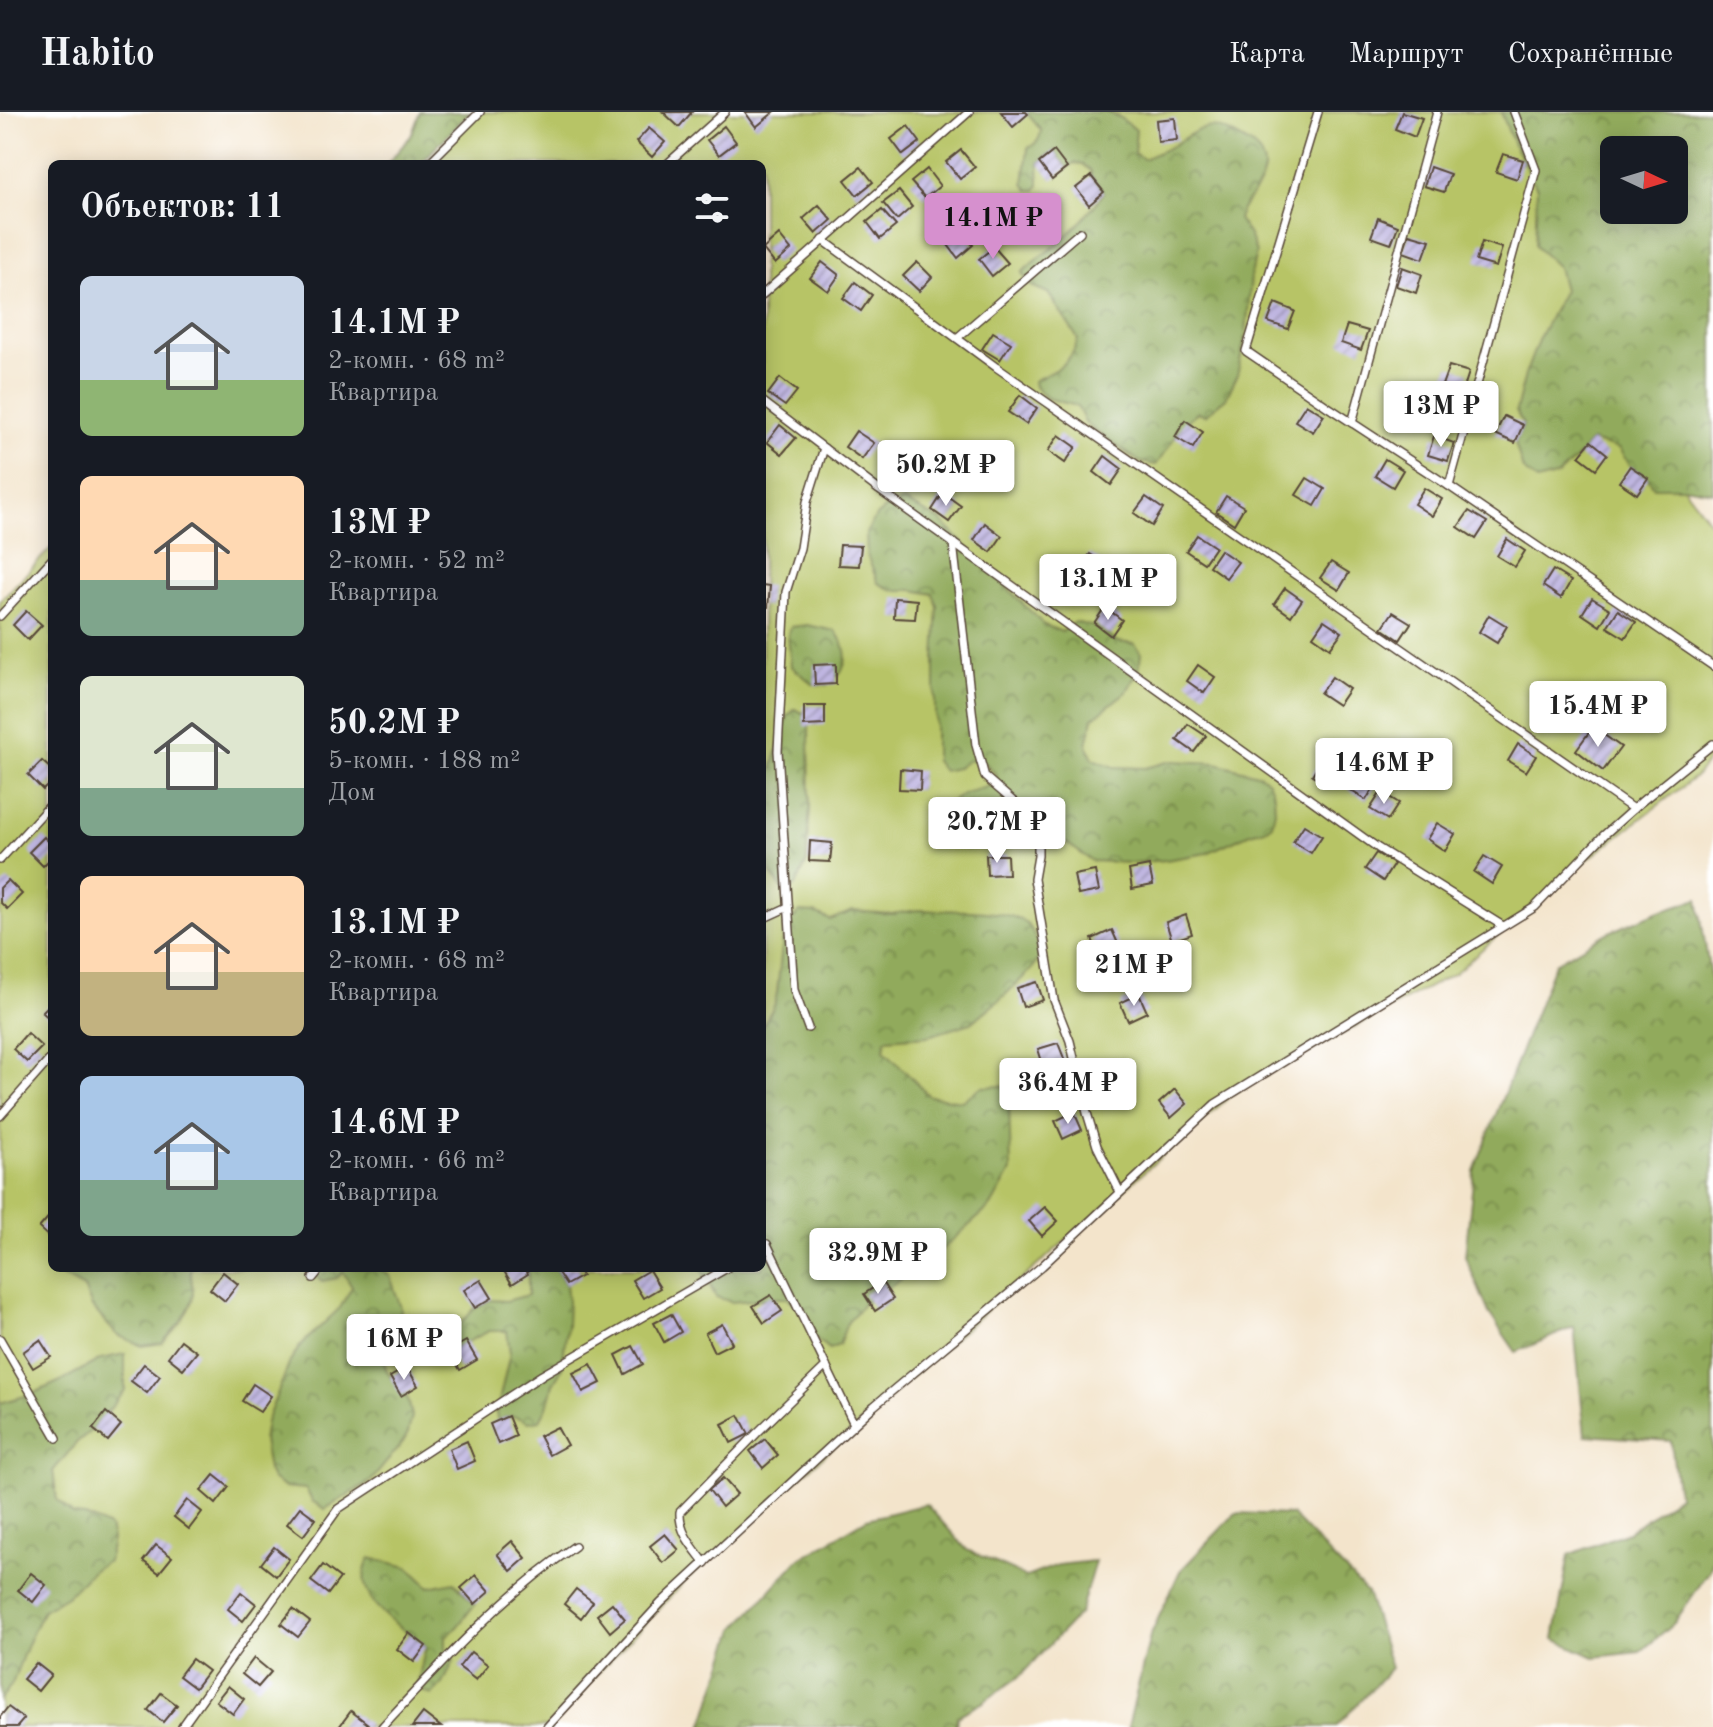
<!DOCTYPE html>
<html lang="ru">
<meta charset="utf-8">
<style>
:root{--surface:#171b24;--page:#242831;--text:#f1f3f6;--muted:#9ea1a6;--line:#363941;--accent:#d690ce}
body{margin:0;font-family:"Old Standard TT",serif;background:var(--page);color:var(--text);height:100vh;display:flex;flex-direction:column;font-size:30px;white-space:nowrap}
*{box-sizing:border-box;margin:0}
p{font-size:26px;color:var(--muted)}
.icon{flex:none;width:44px;height:44px;fill:none;stroke:currentColor;stroke-width:2;stroke-linecap:round;stroke-linejoin:round}
.map{position:relative;flex:1;overflow:hidden}
.details{position:absolute;left:48px;top:48px;width:718px;height:1112px;display:flex;flex-direction:column;background:var(--surface);border-radius:12px;box-shadow:0 4px 20px #0003}
.details>*{flex:none}
.needle{width:52px;rotate:94deg}
.tools{position:absolute;left:1600px;top:24px;display:grid;gap:16px}
.tools a{display:grid;place-items:center;width:88px;height:88px;border-radius:12px;background:var(--surface);box-shadow:0 4px 20px #0003;font-size:40px}
.price{position:absolute;translate:-50% -68px;padding:0 18px;border-radius:8px;background:#fff;color:#222;font-size:26px;line-height:52px;filter:drop-shadow(0 2px 4px #0008)}
.price::after{content:'';position:absolute;left:50%;top:48px;width:24px;height:18px;margin-left:-12px;background:inherit;clip-path:polygon(0 0,100% 0,50% 100%)}
.price.current{background:var(--accent);color:#111}
ul{padding:0;list-style:none}
li{display:flex;align-items:center;gap:24px;height:200px;padding:0 32px}
li span{display:grid;place-items:center;flex:none;width:224px;height:160px;border-radius:12px;color:#555}
li>.icon{margin-inline-start:auto}
span .icon{width:96px;height:96px;fill:#fffc;stroke-width:1}
li b{font-size:34px}
h2{display:flex;justify-content:space-between;align-items:center;height:96px;padding:0 32px;font-size:34px}
header{display:flex;align-items:center;gap:48px;box-sizing:border-box;height:112px;padding:0 40px;background:var(--surface);border-bottom:2px solid var(--line)}
header strong{font-size:38px}
nav{display:flex;gap:44px;margin-inline-start:auto;font-size:28px}
.map>svg:first-child{display:block}
.green{fill:#b7c466;stroke:#797742;stroke-width:2}
.forest{fill:url(#forest-crowns);stroke:#666a3c;stroke-width:2;fill-rule:evenodd}
.building{fill:url(#building-hatch)}
.lines{fill:none;stroke-linecap:round;stroke-linejoin:round}
.lane-casing{stroke:#574638;stroke-width:10}
.lane{stroke:#fff;stroke-width:7}
</style>
<header>
<strong>Habito</strong>
<nav><a>Карта</a><a>Маршрут</a><a>Сохранённые</a></nav>
</header>
<div class="map">
<svg width="1713" height="1615" viewBox="0 0 1713 1615">
<defs>
<pattern id="forest-crowns" width="20" height="18" patternUnits="userSpaceOnUse" patternTransform="scale(2)"><rect width="20" height="18" fill="#91aa5b"/><path d="M2 6a3 3 0 1 1 6 0M12 15a3 3 0 1 1 6 0" fill="none" stroke="#788b4b"/></pattern>
<pattern id="building-hatch" width="6" height="6" patternUnits="userSpaceOnUse" patternTransform="scale(2)"><rect width="6" height="6" fill="#bfb6e1"/><path d="M-1 1l2-2M0 6l6-6M5 7l2-2" fill="none" stroke="#9c94b6"/></pattern>
</defs>
<rect width="100%" height="100%" fill="#fff"/>
<filter id="ink" filterUnits="userSpaceOnUse"><feTurbulence type="fractalNoise" baseFrequency=".0125" numOctaves="2"/><feDisplacementMap in="SourceGraphic" scale="16" xChannelSelector="R" yChannelSelector="G"/><feConvolveMatrix kernelMatrix="1 2 1 2 8 2 1 2 1" color-interpolation-filters="sRGB"/></filter>
<filter id="wash" filterUnits="userSpaceOnUse"><feTurbulence type="fractalNoise" baseFrequency=".006" numOctaves="4" result="noise"/><feDisplacementMap in="SourceGraphic" scale="32" xChannelSelector="R" yChannelSelector="G"/><feGaussianBlur stdDeviation="1.8" result="paint"/><feColorMatrix in="noise" values="0 0 0 0 0 0 0 0 0 0 0 0 0 0 0 0 0 1.4 0 .05"/><feComposite in="paint" operator="in"/></filter>
<g filter="url(#wash)">
<rect width="100%" height="100%" fill="#f3e4cb"/>
<polygon class="green" points="476,0 1524,0 1667,354 1713,414 1713,642 1695,665 1566,764 1455,861 1236,979 948,1232 686,1468 547,1615 0,1615 0,489 52,435 52,1156 762,1156 762,52 425,52"/>
<g class="forest">
<polygon points="420,0 470,0 420,52 387,52 411,24"/>
<path d="M1026,0H1105L1119,5L1136,18L1134,41L1144,47C1153,42 1163,39 1172,34C1209,9 1212,10 1250,32C1258,37 1265,49 1264,58C1261,78 1242,90 1238,107L1249,123L1256,140L1251,164L1246,221L1237,264L1226,286L1205,303L1198,300C1177,314 1172,333 1156,353L1140,350L1094,318L1085,310L1077,294L1047,286L1035,275L1034,269C1056,257 1071,253 1078,227L1048,181L1031,174L1022,161C1034,147 1049,140 1062,128C1078,114 1092,98 1104,80L1091,64V59L1083,52L1074,51L1067,56L1054,39L1039,51V73L1036,78H1029L1024,72L1028,36C1037,32 1040,27 1041,18Z"/>
<path d="M1501,0H1713V380L1683,375H1654L1648,366L1630,354L1619,337L1591,329L1579,344L1558,363L1537,369L1523,358L1515,331L1523,313L1516,299L1525,263L1539,226L1564,178L1558,155L1535,134L1537,76L1514,33ZM1614,38H1674V98H1614Z"/>
<polygon points="904,389 940,408 1044,513 1062,520 1075,510 1095,515 1118,530 1135,532 1141,541 1139,557 1127,579 1093,606 1087,632 1093,647 1114,655 1145,656 1172,649 1216,651 1261,663 1268,669 1274,683 1275,699 1272,712 1265,717 1250,721 1207,741 1166,748 1130,751 1092,749 1061,727 1045,712 1034,711 1023,723 1003,734 966,737 944,724 940,697 965,681 993,673 997,663 984,650 969,648 957,656 943,659 935,649 935,547 938,494 933,482 913,478 892,478 878,471 867,443 866,421 877,403 886,396"/>
<path d="M807,513L835,519C844,530 850,545 842,558C839,563 831,569 827,573L813,572L791,554L788,522L791,515Z"/>
<polygon points="795,597 807,603 809,613 810,697 807,732 807,750 797,772 793,776 784,779 773,765 762,734 762,689 788,604"/>
<polygon points="1698,787 1713,882 1713,1447 1710,1458 1674,1511 1640,1540 1594,1545 1554,1527 1569,1443 1628,1420 1678,1384 1671,1329 1585,1323 1574,1215 1516,1240 1489,1201 1465,1144 1474,1059 1555,851 1607,821 1660,799"/>
<path d="M918,798C944,799 1008,796 1026,811C1035,819 1038,836 1039,847L1031,858L1004,884L971,911L928,924L886,927L884,938L929,984L962,989L981,975L1003,974L1009,989L1011,1059L991,1094L942,1137L889,1176L863,1192L847,1211L839,1233L829,1237L816,1227L805,1200L788,1186H770L732,1190L716,1185L701,1156H762V915L774,894L777,880L784,815L800,800L815,801L830,808L853,799L891,802Z"/>
<path d="M55,1156H191C190,1165 193,1173 193,1182C193,1198 173,1219 162,1231L142,1234L117,1223L92,1195L84,1176L62,1164Z"/>
<polygon points="308,1156 378,1156 390,1164 401,1196 400,1209 391,1220 382,1236 384,1247 386,1257 395,1272 408,1287 412,1304 408,1321 403,1330 371,1369 325,1397 312,1389 306,1377 284,1375 272,1367 268,1358 263,1328 266,1310 290,1250 300,1234 340,1196 352,1175 343,1160 337,1166 322,1169"/>
<path d="M527,1156H555L566,1173L568,1189L567,1214L562,1256L553,1272L547,1295L540,1308L528,1310C517,1303 510,1303 498,1309L496,1302L510,1241L507,1219H489L449,1239L446,1234L453,1220L475,1196L490,1188L506,1189L528,1183V1162Z"/>
<polygon points="125,1242 125,1279 93,1317 77,1330 53,1359 57,1388 73,1403 85,1404 109,1415 112,1427 108,1449 94,1457 67,1484 43,1498 28,1530 12,1572 0,1588 0,1291 32,1282 63,1268 101,1247"/>
<polygon points="926,1392 967,1438 1026,1465 1058,1453 1095,1449 1080,1501 1021,1563 982,1591 957,1604 956,1615 702,1615 735,1517 798,1448 867,1407"/>
<polygon points="1236,1401 1292,1403 1367,1481 1391,1556 1336,1615 1128,1615 1150,1524 1180,1459"/>
<path d="M370,1446L408,1455L429,1475L454,1470L475,1492L457,1515L446,1524V1537L454,1549L443,1572L432,1583L422,1579L418,1569L426,1534C400,1514 347,1486 370,1446Z"/>
</g>
<g id="blocks">
<g class="building">
<polygon points="663,0 692,0 679,15"/>
<polygon points="745,0 774,0 756,15"/>
<polygon points="1001,0 1026,0 1028,2 1013,15"/>
<polygon points="1402,0 1422,6 1415,25 1395,17"/>
<polygon points="1175,6 1177,28 1158,30 1156,8"/>
<polygon points="724,14 736,30 719,43 707,28"/>
<polygon points="908,14 920,30 903,43 891,27"/>
<polygon points="649,16 665,30 652,45 636,30"/>
<polygon points="961,38 975,55 960,67 946,50"/>
<polygon points="1054,39 1067,56 1052,68 1039,51"/>
<polygon points="1503,42 1523,48 1517,67 1496,60"/>
<polygon points="861,55 873,70 857,83 845,68"/>
<polygon points="1430,55 1450,62 1444,80 1424,74"/>
<polygon points="927,57 940,74 925,86 911,70"/>
<polygon points="1091,64 1104,80 1089,93 1076,76"/>
<polygon points="899,79 912,95 897,108 883,91"/>
<polygon points="819,93 832,108 816,122 803,107"/>
<polygon points="882,98 896,114 880,127 867,110"/>
<polygon points="1378,106 1398,114 1391,132 1371,125"/>
<polygon points="960,117 973,133 958,146 945,129"/>
<polygon points="1409,122 1430,128 1423,147 1403,140"/>
<polygon points="779,123 791,138 775,152 763,137"/>
<polygon points="1482,130 1502,136 1496,155 1476,149"/>
<polygon points="994,135 1008,151 992,164 979,147"/>
<polygon points="822,150 839,163 828,179 810,166"/>
<polygon points="917,150 932,165 919,179 903,164"/>
<polygon points="1402,155 1422,162 1416,181 1396,174"/>
<polygon points="855,170 872,183 861,199 843,186"/>
<polygon points="1275,191 1295,199 1288,217 1268,210"/>
<polygon points="1347,213 1368,219 1361,238 1341,231"/>
<polygon points="993,220 1011,231 1000,248 982,237"/>
<polygon points="1449,254 1469,260 1463,279 1442,273"/>
<polygon points="780,266 797,279 785,294 768,282"/>
<polygon points="1020,283 1037,296 1026,312 1008,300"/>
<polygon points="1306,292 1324,303 1313,320 1295,309"/>
<polygon points="1504,304 1523,313 1515,331 1495,322"/>
<polygon points="1185,308 1203,320 1193,336 1175,325"/>
<polygon points="780,313 796,326 782,342 767,330"/>
<polygon points="856,319 874,331 862,347 845,335"/>
<polygon points="1059,323 1076,335 1065,351 1048,339"/>
<polygon points="1434,324 1454,331 1448,349 1428,343"/>
<polygon points="1591,329 1607,342 1596,357 1579,344"/>
<polygon points="897,342 915,355 903,371 886,358"/>
<polygon points="1105,344 1122,357 1111,373 1094,360"/>
<polygon points="1385,347 1403,358 1393,375 1375,364"/>
<polygon points="1630,354 1648,366 1637,382 1619,370"/>
<polygon points="1307,366 1325,377 1315,394 1296,383"/>
<polygon points="1424,376 1442,387 1432,404 1414,392"/>
<polygon points="943,381 961,394 949,410 932,398"/>
<polygon points="1226,384 1244,395 1234,412 1216,400"/>
<polygon points="1146,385 1163,397 1152,414 1134,401"/>
<polygon points="1469,399 1487,410 1476,427 1458,415"/>
<polygon points="985,411 1002,424 991,440 974,428"/>
<polygon points="1197,423 1215,435 1204,451 1186,439"/>
<polygon points="1507,427 1525,439 1515,455 1497,444"/>
<polygon points="840,433 861,434 859,454 838,453"/>
<polygon points="1220,438 1238,450 1226,466 1209,454"/>
<polygon points="1090,442 1108,454 1096,470 1079,458"/>
<polygon points="1331,450 1349,461 1339,478 1320,466"/>
<polygon points="1553,458 1571,469 1561,486 1543,474"/>
<polygon points="762,473 770,474 768,495 762,494"/>
<polygon points="1285,476 1302,488 1291,504 1274,492"/>
<polygon points="895,486 917,488 915,507 894,506"/>
<polygon points="1592,486 1610,497 1600,514 1582,502"/>
<polygon points="1105,495 1122,508 1111,524 1094,511"/>
<polygon points="1618,498 1636,510 1625,526 1607,515"/>
<polygon points="26,499 42,513 28,528 13,513"/>
<polygon points="1393,500 1411,511 1400,528 1382,516"/>
<polygon points="1489,503 1507,514 1497,531 1479,520"/>
<polygon points="1324,508 1342,520 1330,536 1313,524"/>
<polygon points="836,552 836,572 815,573 814,553"/>
<polygon points="1198,553 1215,565 1204,581 1187,569"/>
<polygon points="1332,565 1349,577 1338,593 1320,581"/>
<polygon points="804,594 825,594 825,613 804,614"/>
<polygon points="1188,612 1206,624 1194,640 1177,628"/>
<polygon points="1593,615 1621,635 1603,659 1576,638"/>
<polygon points="1518,632 1536,644 1526,660 1508,649"/>
<polygon points="1322,646 1340,657 1330,674 1312,663"/>
<polygon points="42,649 52,658 52,669 43,678 28,663"/>
<polygon points="900,657 921,659 920,678 899,677"/>
<polygon points="1358,660 1376,672 1366,688 1348,677"/>
<polygon points="1381,680 1399,691 1388,708 1370,697"/>
<polygon points="1437,711 1455,722 1445,739 1427,727"/>
<polygon points="1304,713 1322,724 1311,741 1293,730"/>
<polygon points="44,725 52,733 52,745 43,754 29,740"/>
<polygon points="810,729 832,731 830,750 809,749"/>
<polygon points="1376,741 1394,752 1383,769 1365,757"/>
<polygon points="986,743 1007,743 1008,762 987,763"/>
<polygon points="1484,744 1502,755 1492,772 1474,760"/>
<polygon points="1149,754 1153,773 1132,777 1129,758"/>
<polygon points="1095,759 1099,779 1078,783 1074,763"/>
<polygon points="8,768 22,782 7,797 0,790 0,776"/>
<polygon points="1186,803 1192,822 1172,829 1166,810"/>
<polygon points="1112,818 1120,836 1100,845 1092,827"/>
<polygon points="1037,870 1043,888 1023,895 1017,876"/>
<polygon points="1139,882 1147,900 1128,909 1120,891"/>
<polygon points="52,890 52,909 42,900"/>
<polygon points="27,921 42,935 27,950 13,937"/>
<polygon points="1058,931 1065,949 1044,956 1038,937"/>
<polygon points="1175,977 1187,992 1171,1006 1159,991"/>
<polygon points="1074,1000 1082,1018 1063,1027 1055,1009"/>
<polygon points="1045,1095 1058,1109 1042,1124 1029,1109"/>
<polygon points="52,1101 52,1128 39,1116"/>
<polygon points="502,1156 525,1156 528,1162 512,1172"/>
<polygon points="555,1156 578,1156 582,1164 566,1173"/>
<polygon points="649,1158 660,1176 643,1186 632,1168"/>
<polygon points="223,1160 238,1172 225,1189 210,1177"/>
<polygon points="481,1168 492,1186 475,1196 464,1178"/>
<polygon points="882,1170 893,1187 875,1199 864,1182"/>
<polygon points="771,1183 782,1199 764,1211 753,1194"/>
<polygon points="671,1202 681,1220 664,1230 654,1211"/>
<polygon points="722,1212 732,1231 714,1240 705,1221"/>
<polygon points="40,1228 51,1245 33,1256 23,1240"/>
<polygon points="181,1228 197,1240 183,1257 168,1245"/>
<polygon points="466,1229 477,1248 460,1258 449,1239"/>
<polygon points="633,1234 643,1252 625,1262 616,1243"/>
<polygon points="144,1252 160,1264 147,1281 131,1269"/>
<polygon points="591,1252 601,1271 583,1280 573,1261"/>
<polygon points="407,1255 418,1274 401,1284 390,1265"/>
<polygon points="253,1272 271,1284 260,1300 242,1289"/>
<polygon points="106,1300 121,1313 108,1329 93,1317"/>
<polygon points="739,1303 749,1322 731,1331 722,1312"/>
<polygon points="508,1304 516,1324 498,1332 490,1312"/>
<polygon points="557,1315 567,1333 549,1343 539,1324"/>
<polygon points="765,1327 778,1343 763,1356 750,1339"/>
<polygon points="467,1329 475,1349 457,1357 449,1337"/>
<polygon points="214,1363 229,1375 216,1392 201,1379"/>
<polygon points="723,1366 737,1382 722,1395 709,1378"/>
<polygon points="187,1388 202,1400 189,1417 174,1405"/>
<polygon points="300,1395 316,1407 303,1424 287,1412"/>
<polygon points="665,1422 679,1438 663,1451 650,1434"/>
<polygon points="512,1429 526,1446 511,1459 497,1442"/>
<polygon points="156,1433 172,1445 159,1461 143,1449"/>
<polygon points="274,1435 289,1447 276,1464 261,1452"/>
<polygon points="323,1453 340,1466 328,1482 311,1469"/>
<polygon points="31,1461 46,1473 33,1490 18,1478"/>
<polygon points="476,1463 490,1479 475,1492 461,1476"/>
<polygon points="576,1477 593,1490 581,1506 564,1492"/>
<polygon points="241,1480 256,1492 243,1509 228,1497"/>
<polygon points="612,1491 625,1507 610,1520 597,1503"/>
<polygon points="293,1497 310,1510 298,1525 281,1512"/>
<polygon points="409,1521 426,1534 414,1550 397,1537"/>
<polygon points="471,1540 488,1553 476,1568 459,1555"/>
<polygon points="254,1546 271,1560 258,1575 242,1562"/>
<polygon points="192,1547 208,1559 195,1576 179,1564"/>
<polygon points="36,1551 51,1563 38,1579 23,1567"/>
<polygon points="228,1574 244,1587 233,1602 216,1589"/>
<polygon points="161,1581 177,1593 163,1610 148,1598"/>
<polygon points="8,1595 24,1607 17,1615 0,1615 0,1605"/>
<polygon points="351,1599 368,1612 366,1615 339,1615"/>
<polygon points="423,1601 441,1615 412,1615"/>
</g>
</g>
</g>
<g filter="url(#ink)">
<use href="#blocks" fill-opacity="0" stroke="#574638" stroke-width="2"/>
<g class="lines">
<g class="lane-casing">
<g id="lane">
<polyline points="1318,0 1246,239 1328,295 1449,374 1713,554"/>
<polyline points="428,52 480,0"/>
<polyline points="667,52 725,0"/>
<polyline points="823,128 996,255 1633,697"/>
<polyline points="762,183 969,0"/>
<polyline points="957,226 1080,120"/>
<polyline points="762,289 879,378 1378,736 1503,814"/>
<polyline points="1352,311 1437,0"/>
<polyline points="1449,374 1536,58 1514,0"/>
<polyline points="953,431 976,633 985,665 1029,703 1038,719 1038,744 1034,767 1054,888 1070,929 1087,1001 1097,1034 1120,1080"/>
<polyline points="0,504 52,447"/>
<polyline points="0,748 52,691"/>
<polyline points="762,807 788,795"/>
<polyline points="808,916 794,878 778,639 786,480 800,436 807,390 824,336"/>
<polyline points="0,1004 52,945"/>
<polyline points="762,1135 767,1132 854,1312"/>
<polyline points="313,1166 321,1156"/>
<polyline points="0,1227 57,1326"/>
<path d="M705,1451C693,1435 679,1421 680,1400L757,1321L826,1254"/>
<polyline points="182,1615 338,1397 542,1263 727,1156"/>
<path d="M382,1615C442,1550 502,1484 575,1434"/>
<polyline points="547,1615 661,1491 874,1294 1042,1154 1215,992 1535,795 1604,723 1641,690 1713,632"/>
</g>
</g>
<use href="#lane" class="lane"/>
</g>
</g>
</svg>
<div class="tools">
<a><svg class="needle" viewBox="-14 -14 28 28"><path d="M0-13l5 13h-10z" fill="#e53935"/><path d="M0 13l5-13h-10z" fill="#9ea1a6"/></svg></a>
</div>
<b class="price current" style="left:993px;top:149px">14.1M ₽</b>
<b class="price" style="left:1441px;top:337px">13M ₽</b>
<b class="price" style="left:946px;top:396px">50.2M ₽</b>
<b class="price" style="left:1108px;top:510px">13.1M ₽</b>
<b class="price" style="left:1598px;top:637px">15.4M ₽</b>
<b class="price" style="left:1384px;top:694px">14.6M ₽</b>
<b class="price" style="left:997px;top:753px">20.7M ₽</b>
<b class="price" style="left:1134px;top:896px">21M ₽</b>
<b class="price" style="left:1068px;top:1014px">36.4M ₽</b>
<b class="price" style="left:878px;top:1184px">32.9M ₽</b>
<b class="price" style="left:404px;top:1270px">16M ₽</b>
<section class="details">
<h2>Объектов: 11<svg class="icon" aria-label="filters" viewBox="0 0 24 24"><path d="M4 7h16M4 17h16"/><circle cx="9" cy="7" r="2"/><circle cx="15" cy="17" r="2"/></svg></h2>
<ul>
<li><span style="background:linear-gradient(#c9d6e8 65%,#8fb573 0)"><svg class="icon" aria-label="home" viewBox="0 0 24 24"><path d="M3 11l9-7 9 7M6 9v11h12V9"/></svg></span><div><b>14.1M ₽</b><p>2-комн. · 68 m²</p><p>Квартира</p></div></li>
<li><span style="background:linear-gradient(#ffd9b3 65%,#7fa58c 0)"><svg class="icon" aria-label="home" viewBox="0 0 24 24"><path d="M3 11l9-7 9 7M6 9v11h12V9"/></svg></span><div><b>13M ₽</b><p>2-комн. · 52 m²</p><p>Квартира</p></div></li>
<li><span style="background:linear-gradient(#dfe7d0 70%,#7fa58c 0)"><svg class="icon" aria-label="home" viewBox="0 0 24 24"><path d="M3 11l9-7 9 7M6 9v11h12V9"/></svg></span><div><b>50.2M ₽</b><p>5-комн. · 188 m²</p><p>Дом</p></div></li>
<li><span style="background:linear-gradient(#ffd9b3 60%,#c2b280 0)"><svg class="icon" aria-label="home" viewBox="0 0 24 24"><path d="M3 11l9-7 9 7M6 9v11h12V9"/></svg></span><div><b>13.1M ₽</b><p>2-комн. · 68 m²</p><p>Квартира</p></div></li>
<li><span style="background:linear-gradient(#a9c7e8 65%,#7fa58c 0)"><svg class="icon" aria-label="home" viewBox="0 0 24 24"><path d="M3 11l9-7 9 7M6 9v11h12V9"/></svg></span><div><b>14.6M ₽</b><p>2-комн. · 66 m²</p><p>Квартира</p></div></li>
</ul>
</section>
</div>
